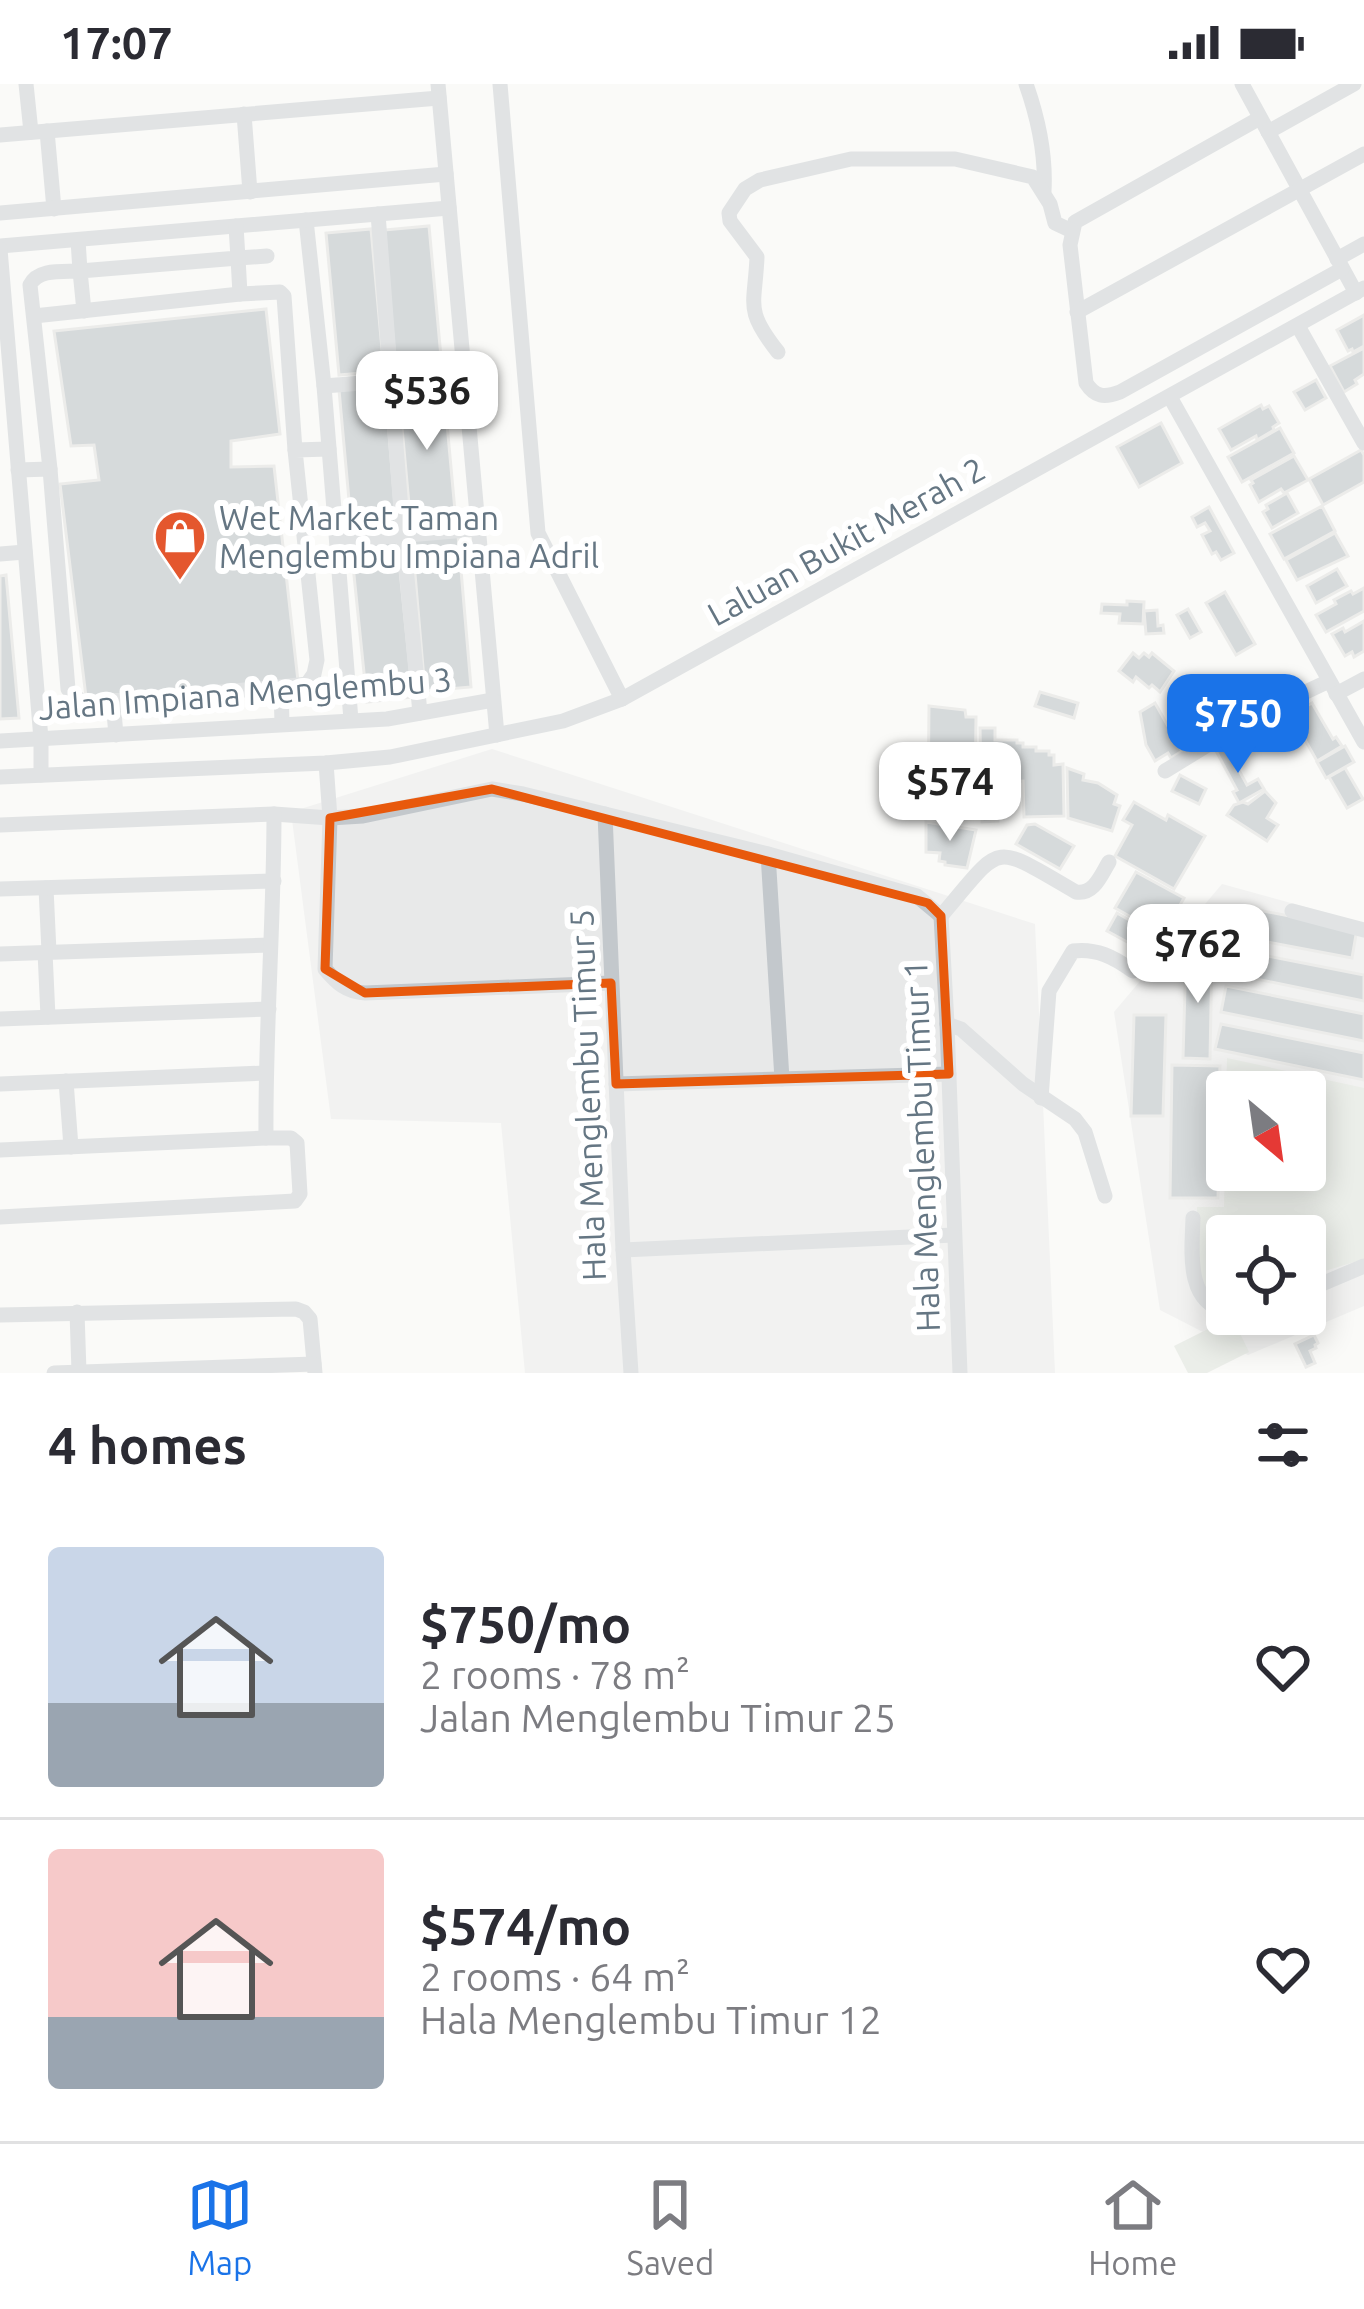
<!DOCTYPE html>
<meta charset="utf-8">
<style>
:root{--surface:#fff;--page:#f2f2f3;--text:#2b2b33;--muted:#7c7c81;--line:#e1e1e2;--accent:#1a73e8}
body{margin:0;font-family:Ubuntu,sans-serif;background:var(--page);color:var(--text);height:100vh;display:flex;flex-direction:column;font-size:45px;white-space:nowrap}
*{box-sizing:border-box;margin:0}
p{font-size:39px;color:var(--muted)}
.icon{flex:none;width:66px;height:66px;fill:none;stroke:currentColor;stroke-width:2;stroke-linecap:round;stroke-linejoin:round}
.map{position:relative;height:1289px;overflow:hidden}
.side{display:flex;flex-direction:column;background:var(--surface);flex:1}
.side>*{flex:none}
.needle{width:78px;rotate:151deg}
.controls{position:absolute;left:1206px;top:987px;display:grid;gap:24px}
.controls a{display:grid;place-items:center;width:120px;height:120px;border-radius:12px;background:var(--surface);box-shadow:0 6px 30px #0003;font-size:60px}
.price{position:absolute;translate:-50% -102px;padding:0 27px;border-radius:24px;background:#fff;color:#222;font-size:39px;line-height:78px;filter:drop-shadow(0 3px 6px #0008)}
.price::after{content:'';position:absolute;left:50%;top:72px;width:36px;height:27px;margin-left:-18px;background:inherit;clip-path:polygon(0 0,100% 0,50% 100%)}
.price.current{background:var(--accent);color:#fff}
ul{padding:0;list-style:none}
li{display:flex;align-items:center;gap:36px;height:300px;padding:0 48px}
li+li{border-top:3px solid var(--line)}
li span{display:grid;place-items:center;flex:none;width:336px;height:240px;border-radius:12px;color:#555}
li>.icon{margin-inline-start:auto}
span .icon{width:144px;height:144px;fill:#fffc;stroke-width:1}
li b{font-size:51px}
h2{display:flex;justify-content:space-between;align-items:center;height:144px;padding:0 48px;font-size:51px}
.status{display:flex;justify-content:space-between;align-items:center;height:84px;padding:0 60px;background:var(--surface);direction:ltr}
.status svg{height:33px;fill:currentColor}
.tab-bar{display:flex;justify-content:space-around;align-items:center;height:168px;border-top:3px solid var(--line);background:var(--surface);font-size:33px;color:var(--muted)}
.tab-bar a{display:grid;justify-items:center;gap:6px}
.tab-bar .current{color:var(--accent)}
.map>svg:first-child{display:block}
.built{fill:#e8e9e9;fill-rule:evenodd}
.green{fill:#dadfd7;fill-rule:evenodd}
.building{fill:#aab3b9;stroke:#dcdcda;stroke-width:3}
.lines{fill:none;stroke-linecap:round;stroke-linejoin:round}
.minor{stroke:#c3c8cc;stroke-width:15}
.marked{fill:none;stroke:#e8590c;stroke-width:9;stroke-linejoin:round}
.labels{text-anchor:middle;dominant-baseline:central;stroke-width:12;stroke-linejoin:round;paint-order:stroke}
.poi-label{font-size:33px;fill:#657683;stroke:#fff;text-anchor:start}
.street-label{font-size:33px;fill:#657683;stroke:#fff}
</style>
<div class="status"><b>17:07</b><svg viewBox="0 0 49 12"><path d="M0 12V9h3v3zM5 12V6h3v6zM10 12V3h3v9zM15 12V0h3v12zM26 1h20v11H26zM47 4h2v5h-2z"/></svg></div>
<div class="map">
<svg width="1364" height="1289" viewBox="0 0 1364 1289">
<rect width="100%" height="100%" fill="#fafaf8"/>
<g class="built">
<polygon points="492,665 1035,840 1055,1289 525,1289 501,1039 331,1035 291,728"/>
<path d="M1222,800L1364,839V1222L1248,1271L1160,1226L1114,928ZM1227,1008H1305V1086H1227ZM1227,1152H1305V1230H1227Z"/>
</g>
<g class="green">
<path d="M1227,974L1364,1004V1175L1305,1193V1152H1227V1220L1218,1221L1201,1207L1197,1188V1123H1224ZM1227,1008H1305V1086H1227Z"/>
<polygon points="1232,1233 1249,1268 1207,1289 1188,1289 1174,1262"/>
</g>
<g class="building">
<polygon points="429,142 442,284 396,289 384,146"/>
<polygon points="371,145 384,287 339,291 326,149"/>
<polygon points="266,225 280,350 231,357 231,383 274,382 298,597 86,613 60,400 99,396 94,361 71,362 54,247"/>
<polygon points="1364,231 1364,262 1353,268 1352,265 1348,267 1337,246"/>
<polygon points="1364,264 1364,290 1355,296 1357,300 1344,308 1330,282"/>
<polygon points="443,296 456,438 411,442 398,300"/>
<polygon points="1316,296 1326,314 1305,326 1294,308"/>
<polygon points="385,302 397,445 352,449 339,306"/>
<polygon points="1261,321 1263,325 1269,322 1279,339 1273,343 1274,346 1257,356 1256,352 1231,366 1219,345"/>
<polygon points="1161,339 1182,379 1139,403 1117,363"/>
<polygon points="1280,344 1294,369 1242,398 1228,373"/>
<polygon points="1361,366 1364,371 1364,398 1323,421 1309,395"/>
<polygon points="1294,372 1308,396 1284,409 1281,405 1259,418 1250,401 1253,399 1251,396"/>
<polygon points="1287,409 1298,429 1272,444 1263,428 1268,425 1266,421"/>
<polygon points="1322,422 1335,447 1284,475 1270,450"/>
<polygon points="1209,423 1234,469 1221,476 1216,468 1212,470 1202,451 1210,447 1205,439 1197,443 1192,433"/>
<polygon points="1335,449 1348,472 1297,496 1286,476"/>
<polygon points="458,451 471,603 425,607 412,455"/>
<polygon points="397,457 413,613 367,618 351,462"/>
<polygon points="1337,485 1347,502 1316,519 1307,502"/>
<polygon points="6,491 19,634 0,635 0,492"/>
<polygon points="1364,504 1364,527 1326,548 1316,531 1336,520 1334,516 1351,507 1353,510"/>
<polygon points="1225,508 1255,560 1236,571 1206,519"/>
<polygon points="1127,517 1144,518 1143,540 1119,539 1120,530 1101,529 1102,520 1127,521"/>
<polygon points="1188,525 1201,548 1190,554 1177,531"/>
<polygon points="1157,526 1158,542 1163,541 1164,549 1146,550 1144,527"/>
<polygon points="1364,537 1364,567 1354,573 1352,568 1345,572 1332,550 1343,544 1345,548"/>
<polygon points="1133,569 1139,574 1144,569 1149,573 1152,569 1174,587 1160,608 1152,601 1149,604 1136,593 1133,598 1119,587"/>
<polygon points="1040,608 1078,619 1074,634 1035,622"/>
<polygon points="1155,619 1182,667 1171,674 1168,669 1155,677 1146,661 1140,628"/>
<polygon points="1312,619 1333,655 1336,653 1342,662 1317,677 1291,631"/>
<polygon points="929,622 965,626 966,633 976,633 975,724 928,724"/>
<polygon points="980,644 995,644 995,656 1017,656 1017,659 1023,659 1023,663 1036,663 1036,667 1049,667 1049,671 1054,671 1054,681 1063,680 1064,732 1024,733 1023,697 997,698 998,737 982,738"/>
<polygon points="1227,658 1231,666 1229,668 1247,701 1258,695 1264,705 1239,719 1233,708 1237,706 1215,665"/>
<polygon points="1345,662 1354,678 1326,694 1317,678"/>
<polygon points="1067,684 1084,690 1083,696 1098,699 1117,711 1114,720 1120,722 1112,747 1068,734"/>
<polygon points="1345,684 1363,715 1347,724 1329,693"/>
<polygon points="1180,691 1206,705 1199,720 1172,707"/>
<polygon points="1265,707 1276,719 1267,734 1278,741 1267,757 1227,731 1234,721 1243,718 1248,720"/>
<polygon points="1134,718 1166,736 1168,731 1205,752 1174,805 1115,772 1132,741 1123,736"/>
<polygon points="926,738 976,746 967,784 945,781 945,778 939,777 940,769 926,768"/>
<polygon points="1035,740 1074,762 1060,785 1016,760 1027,741"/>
<polygon points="1136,788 1184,814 1163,851 1115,824"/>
<polygon points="1258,826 1357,845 1352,874 1252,855"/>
<polygon points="1117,829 1152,849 1142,866 1107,847"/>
<polygon points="1237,866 1364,891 1364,917 1232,890"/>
<polygon points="1186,868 1212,869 1210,975 1183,974"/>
<polygon points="1226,902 1364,930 1364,957 1221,928"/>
<polygon points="1134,931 1166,931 1163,1032 1131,1032"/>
<polygon points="1221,940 1364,969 1364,996 1215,965"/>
<polygon points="1172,981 1220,982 1218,1114 1170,1114"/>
<polygon points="1314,1251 1318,1259 1315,1261 1316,1264 1310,1267 1315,1279 1306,1283 1295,1260"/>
</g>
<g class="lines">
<g class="minor">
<polyline points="26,0 31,48"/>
<polyline points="438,0 497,651"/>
<polyline points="500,0 538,449 622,615"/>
<path d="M1026,0C1038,34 1046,71 1044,107"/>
<polyline points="1242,0 1356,209"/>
<polyline points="244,30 250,108"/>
<path d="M1260,34L1075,138L1070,161L1086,299C1095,313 1104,314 1120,308L1342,185"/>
<polyline points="47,47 54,125"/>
<polyline points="1268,48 1354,0"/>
<polyline points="0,51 439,14"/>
<polyline points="0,129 446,90"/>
<polyline points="378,130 403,452 420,629"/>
<polyline points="306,136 324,302 351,636"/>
<polyline points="0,162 449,124"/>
<polyline points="0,165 41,655 41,691"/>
<polyline points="267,172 238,174 240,210 280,208 284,212 295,366"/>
<polyline points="1337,175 1364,160"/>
<polyline points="84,227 80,187 238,174 236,142"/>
<polyline points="1077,228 1364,70"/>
<polyline points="34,232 240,210"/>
<polyline points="1298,242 1364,359"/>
<path d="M778,268C744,225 755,222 757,173L730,137L729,129L745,105L760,96L851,75H955L1033,93L1050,120L1055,139L1072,147"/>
<polyline points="324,302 464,291"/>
<polyline points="1170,313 1364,658"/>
<path d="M50,385L30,201C38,184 64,188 80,187L78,156"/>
<path d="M18,386L50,385L68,605C79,622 95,618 113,617"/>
<polyline points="337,457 478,445"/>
<polyline points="0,470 25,468"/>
<polyline points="1336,610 1364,595"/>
<polyline points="282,640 281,603 307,600 314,590 317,576 295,366 329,365"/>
<polyline points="116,651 113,617 281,603"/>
<polyline points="0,657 387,635 493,616"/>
<path d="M326,679L330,734L325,885C337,899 346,908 365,909L611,899"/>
<polyline points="1165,687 1255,632 1329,597"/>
<polyline points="0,693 326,679 390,673 563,637 622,615 1364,204"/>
<polyline points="605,730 623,1166 631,1289"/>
<polyline points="0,741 274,730 330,734 363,732 492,705 523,710 768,770 917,812 941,832"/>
<polyline points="768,770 782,995"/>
<polyline points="46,804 49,868"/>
<polyline points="0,805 274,797"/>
<polyline points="1292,827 1364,846"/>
<polyline points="941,832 947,940 960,1289"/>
<path d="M941,832C1004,758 990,758 1076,808C1094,811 1101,791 1109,778"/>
<polyline points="45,868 48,933"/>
<polyline points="0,870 270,861"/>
<polyline points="0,935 269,925"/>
<polyline points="947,940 961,945 1023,1000 1075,1035 1085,1048 1105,1112"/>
<polyline points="66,997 71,1063"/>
<polyline points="0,1000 265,989"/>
<polyline points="616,1000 949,990"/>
<path d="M1041,1014L1049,907L1073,867C1096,864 1114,873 1133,887"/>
<polyline points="0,1066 266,1054"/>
<path d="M0,1133L295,1117L300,1110L297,1059L291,1054H266C265,946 274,838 274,730"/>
<path d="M1193,1134C1192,1167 1185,1219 1227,1227"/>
<polyline points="623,1166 954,1151"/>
<polyline points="1305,1207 1364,1182"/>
<polyline points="77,1228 79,1288"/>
<polyline points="0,1231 296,1225 304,1228 310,1235 315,1289"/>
<polyline points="54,1289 314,1280"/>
</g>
</g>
<path d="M0 0H1364V1289H0ZM492,705L928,819L941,832L949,990L616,1000L611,899L365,909L325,885L330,734Z" fill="#fafaf8" fill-opacity=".55" fill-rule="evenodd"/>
<path class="marked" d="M492,705L928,819L941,832L949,990L616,1000L611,899L365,909L325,885L330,734Z"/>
<defs>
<g id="shop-pin" transform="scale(2.7)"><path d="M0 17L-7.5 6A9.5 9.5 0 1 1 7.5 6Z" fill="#e4572e" stroke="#fff"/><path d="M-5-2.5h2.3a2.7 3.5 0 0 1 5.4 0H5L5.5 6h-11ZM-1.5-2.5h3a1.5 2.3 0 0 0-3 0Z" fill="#fff"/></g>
</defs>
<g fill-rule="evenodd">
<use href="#shop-pin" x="180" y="452"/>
</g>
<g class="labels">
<g class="poi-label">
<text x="219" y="433">Wet Market Taman<tspan x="219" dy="38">Menglembu Impiana Adril</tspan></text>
</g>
<g class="street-label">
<text transform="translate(846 457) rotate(-29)">Laluan Bukit Merah 2</text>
<text transform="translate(245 609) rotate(-4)">Jalan Impiana Menglembu 3</text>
<text transform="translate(587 1011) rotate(-92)">Hala Menglembu Timur 5</text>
<text transform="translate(921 1062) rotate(-92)">Hala Menglembu Timur 1</text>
</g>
</g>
</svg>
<div class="controls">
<a><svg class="needle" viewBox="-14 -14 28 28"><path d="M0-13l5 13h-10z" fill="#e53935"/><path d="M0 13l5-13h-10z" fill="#7c7c81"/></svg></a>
<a><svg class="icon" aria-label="locate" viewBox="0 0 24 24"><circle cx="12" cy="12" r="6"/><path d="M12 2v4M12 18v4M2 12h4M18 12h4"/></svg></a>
</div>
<b class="price" style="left:427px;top:369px">$536</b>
<b class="price current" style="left:1238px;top:692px">$750</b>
<b class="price" style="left:950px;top:760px">$574</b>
<b class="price" style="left:1198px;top:922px">$762</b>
</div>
<section class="side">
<h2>4 homes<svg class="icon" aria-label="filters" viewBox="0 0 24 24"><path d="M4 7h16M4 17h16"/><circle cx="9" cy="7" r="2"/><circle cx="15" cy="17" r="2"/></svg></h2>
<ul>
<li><span style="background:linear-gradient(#c9d6e8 65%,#9aa5b1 0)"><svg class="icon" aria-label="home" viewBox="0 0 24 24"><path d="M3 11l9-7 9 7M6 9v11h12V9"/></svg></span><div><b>$750/mo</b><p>2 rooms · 78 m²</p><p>Jalan Menglembu Timur 25</p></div><svg class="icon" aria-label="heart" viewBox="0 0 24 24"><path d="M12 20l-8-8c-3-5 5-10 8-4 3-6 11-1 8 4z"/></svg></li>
<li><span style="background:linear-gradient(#f6c9c9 70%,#9aa5b1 0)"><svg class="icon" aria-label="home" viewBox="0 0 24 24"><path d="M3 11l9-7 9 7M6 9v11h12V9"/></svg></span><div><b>$574/mo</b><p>2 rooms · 64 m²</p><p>Hala Menglembu Timur 12</p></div><svg class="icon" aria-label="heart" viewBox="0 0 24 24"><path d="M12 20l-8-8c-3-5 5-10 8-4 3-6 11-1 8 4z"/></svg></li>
</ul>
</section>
<nav class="tab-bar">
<a class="current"><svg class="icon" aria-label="map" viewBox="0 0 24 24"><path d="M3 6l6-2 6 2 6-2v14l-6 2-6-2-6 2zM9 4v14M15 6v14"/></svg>Map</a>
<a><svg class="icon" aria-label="saved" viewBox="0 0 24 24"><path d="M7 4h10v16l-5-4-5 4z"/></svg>Saved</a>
<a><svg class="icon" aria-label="home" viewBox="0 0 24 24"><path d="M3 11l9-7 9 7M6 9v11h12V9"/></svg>Home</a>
</nav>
